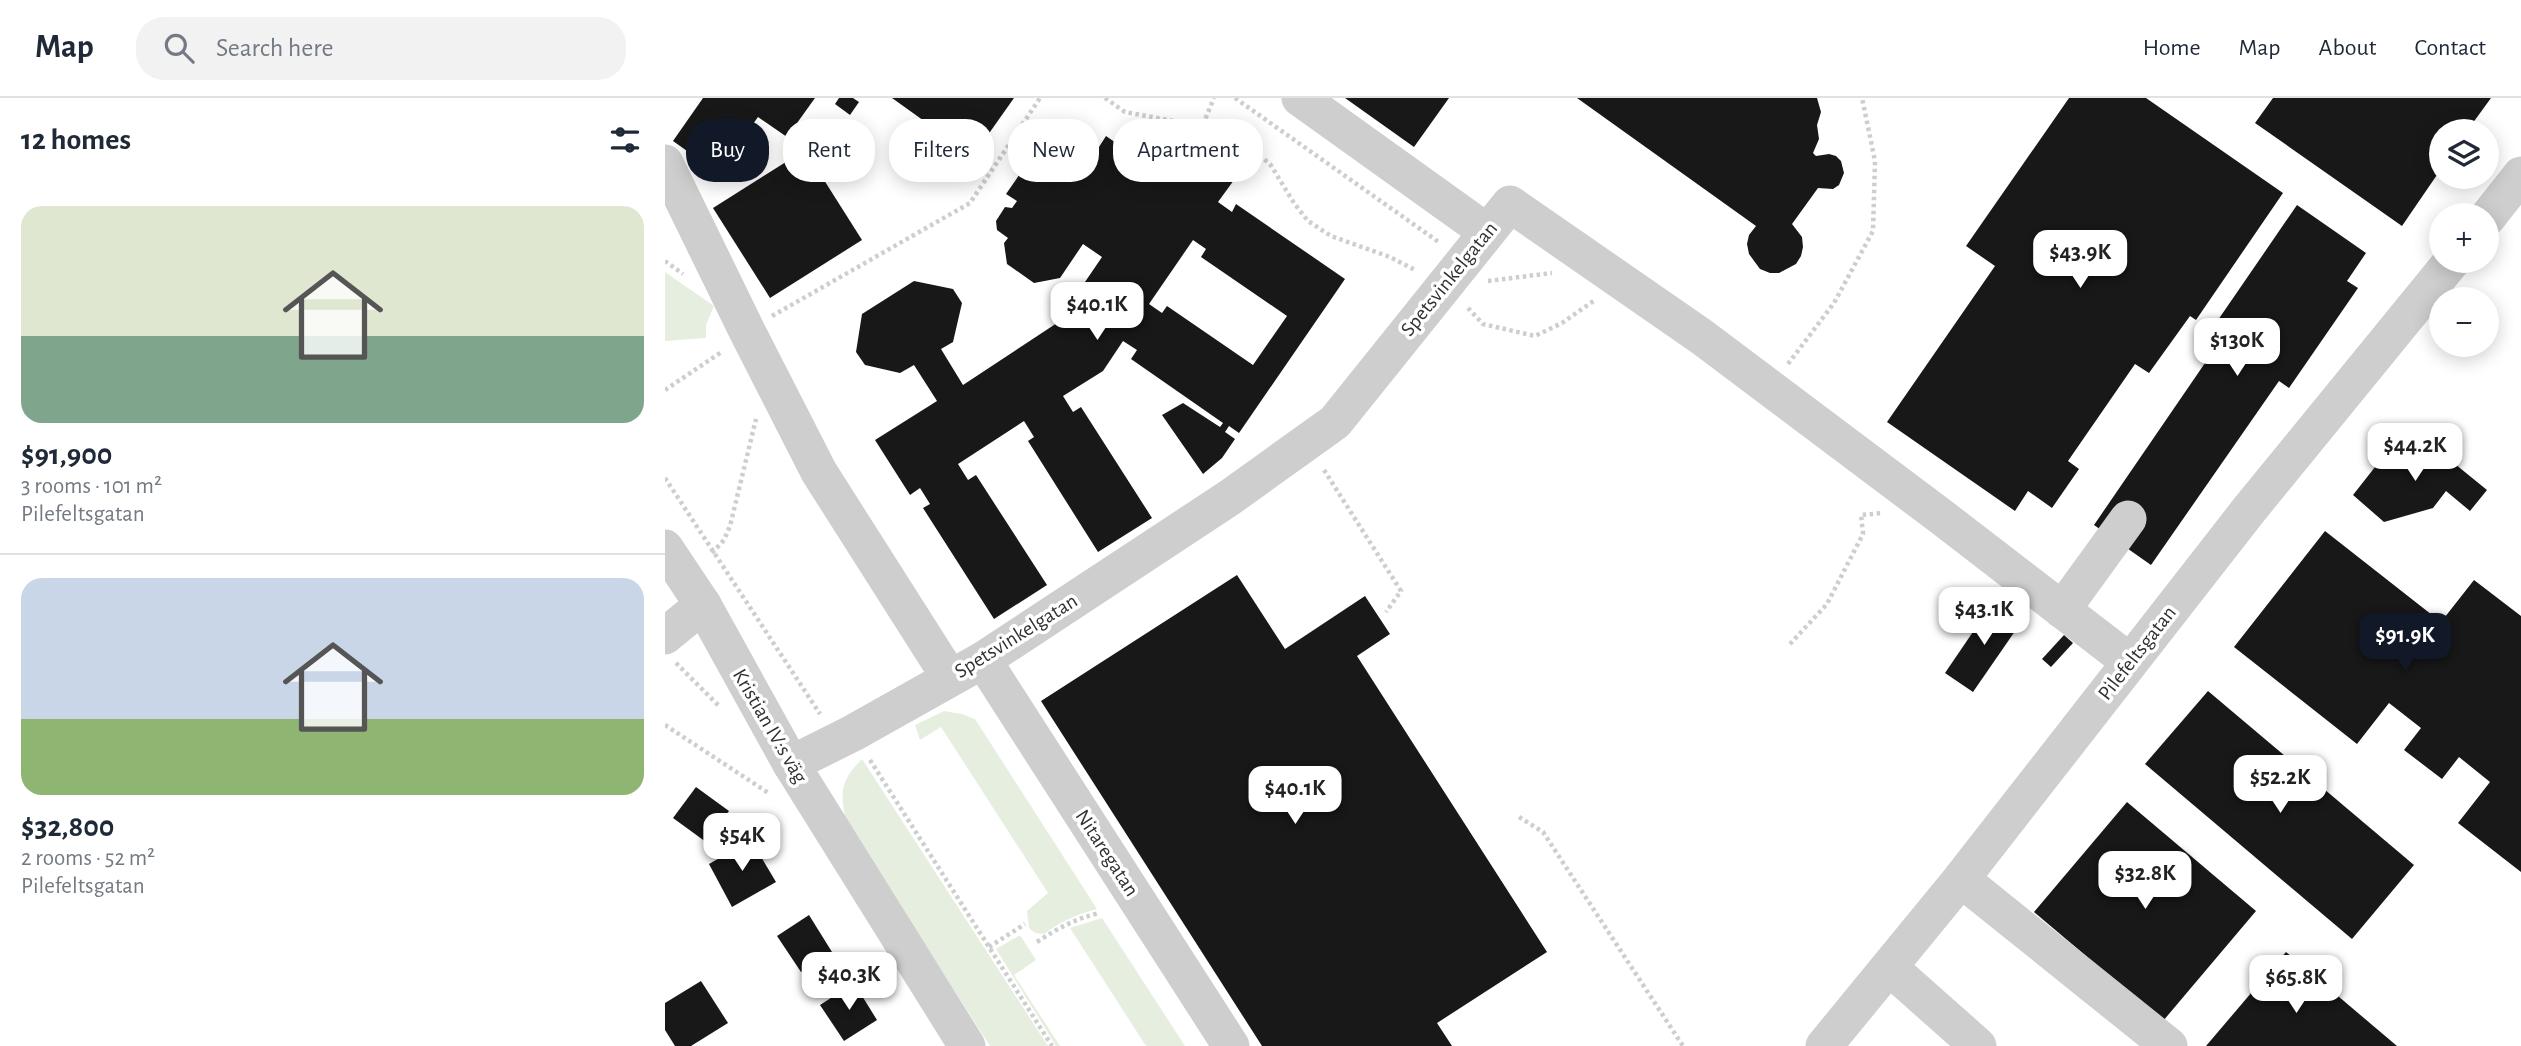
<!DOCTYPE html>
<meta charset="utf-8">
<style>
:root{--surface:#fff;--page:#f2f2f3;--text:#1f2937;--muted:#747a83;--line:#e0e1e3;--accent:#111827}
body{margin:0;font-family:"Alegreya Sans",sans-serif;background:var(--page);color:var(--text);height:100vh;display:flex;flex-direction:column;font-size:26px;white-space:nowrap}
*{box-sizing:border-box;margin:0}
p{font-size:23px;color:var(--muted)}
.icon{flex:none;width:38px;height:38px;fill:none;stroke:currentColor;stroke-width:2;stroke-linecap:round;stroke-linejoin:round}
.map{position:relative;flex:1;overflow:hidden}
.drawer{display:flex;flex-direction:column;background:var(--surface);width:665px}
.drawer>*{flex:none}
.top-card{position:absolute;left:21px;top:21px;width:665px;height:63px;display:flex;gap:14px}
.controls{position:absolute;left:1764px;top:21px;display:grid;gap:14px}
.controls a{display:grid;place-items:center;width:70px;height:70px;border-radius:50%;background:var(--surface);box-shadow:0 4px 18px #0003;font-size:35px}
.price{position:absolute;translate:-50% -60px;padding:0 16px;border-radius:14px;background:#fff;color:#222;font-size:23px;line-height:46px;filter:drop-shadow(0 2px 4px #0008)}
.price::after{content:'';position:absolute;left:50%;top:42px;width:21px;height:16px;margin-left:-10px;background:inherit;clip-path:polygon(0 0,100% 0,50% 100%)}
.price.selected{background:var(--accent);color:#fff}
ul{padding:0;list-style:none}
li{display:grid;align-content:center;gap:14px;height:371px;padding:0 21px}
li+li{border-top:2px solid var(--line)}
li span{display:grid;place-items:center;height:217px;border-radius:21px;color:#555}
li>.icon{margin-inline-start:auto}
span .icon{width:126px;height:126px;fill:#fffc;stroke-width:1}
li b{font-size:30px}
h2{display:flex;justify-content:space-between;align-items:center;height:84px;padding:0 21px;font-size:30px}
.pill{padding:0 24px;border-radius:28px;background:var(--surface);box-shadow:0 4px 18px #0003;font-size:24px;line-height:63px}
.pill.selected{background:var(--accent);color:#fff}
header{display:flex;align-items:center;gap:42px;box-sizing:border-box;height:98px;padding:0 35px;background:var(--surface);border-bottom:2px solid var(--line)}
header strong{font-size:33px}
nav{display:flex;gap:38px;margin-inline-start:auto;font-size:24px}
.search{width:490px;height:63px;background:var(--page);display:flex;align-items:center;gap:18px;box-sizing:border-box;padding:0 24px;border-radius:28px;color:var(--muted);font-size:26px}
main{display:flex;flex:1;min-height:0}
.map>svg:first-child{display:block}
.green{fill:#e6efdf}
.building{fill:#181818;fill-rule:evenodd}
.lines{fill:none;stroke-linecap:round;stroke-linejoin:round}
.path{stroke:#cecece;stroke-width:4.5;stroke-dasharray:3.5 3.5;stroke-linecap:butt}
.minor{stroke:#cecece;stroke-width:37}
.labels{text-anchor:middle;dominant-baseline:central;stroke-width:7;stroke-linejoin:round;paint-order:stroke}
.street-label{font-size:21px;fill:#313131;stroke:#fff}
</style>
<header>
<strong>Map</strong>
<div class="search"><svg class="icon" aria-label="search" viewBox="0 0 24 24"><circle cx="10" cy="10" r="6"/><path d="M15 15l6 6"/></svg>Search here</div>
<nav><a>Home</a><a>Map</a><a>About</a><a>Contact</a></nav>
</header>
<main>
<section class="drawer">
<h2>12 homes<svg class="icon" aria-label="filters" viewBox="0 0 24 24"><path d="M4 7h16M4 17h16"/><circle cx="9" cy="7" r="2"/><circle cx="15" cy="17" r="2"/></svg></h2>
<ul>
<li><span style="background:linear-gradient(#dfe7d0 60%,#7fa58c 0)"><svg class="icon" aria-label="home" viewBox="0 0 24 24"><path d="M3 11l9-7 9 7M6 9v11h12V9"/></svg></span><div><b>$91,900</b><p>3 rooms · 101 m²</p><p>Pilefeltsgatan</p></div></li>
<li><span style="background:linear-gradient(#c9d6e8 65%,#8fb573 0)"><svg class="icon" aria-label="home" viewBox="0 0 24 24"><path d="M3 11l9-7 9 7M6 9v11h12V9"/></svg></span><div><b>$32,800</b><p>2 rooms · 52 m²</p><p>Pilefeltsgatan</p></div></li>
</ul>
</section>
<div class="map">
<svg width="1856" height="948" viewBox="0 0 1856 948">
<rect width="100%" height="100%" fill="#fff"/>
<g class="green">
<polygon points="0,174 49,208 41,227 41,240 0,243"/>
<path d="M279,613L297,616L310,621L432,811C411,817 396,823 379,836L370,835L364,830L362,813L383,795L276,629L255,642L250,627Z"/>
<path d="M197,661L383,948H325L181,724C175,694 175,683 197,661Z"/>
<polygon points="437,820 520,948 481,948 405,830"/>
<polygon points="355,837 371,862 349,877 395,948 391,948 331,851"/>
</g>
<g class="building">
<polygon points="38,0 150,0 122,39 93,19 53,75 8,43"/>
<polygon points="174,0 188,0 194,4 185,17 170,6"/>
<polygon points="227,0 349,0 308,58"/>
<polygon points="680,0 784,0 749,49"/>
<polygon points="912,0 1152,0 1156,14 1152,27 1154,41 1148,55 1151,58 1164,56 1171,58 1176,63 1179,75 1174,87 1168,91 1153,90 1127,126 1137,139 1138,149 1136,158 1131,166 1114,175 1105,175 1095,171 1084,156 1082,146 1084,137 1091,128"/>
<polygon points="1404,0 1481,0 1618,95 1531,222 1525,218 1484,275 1470,266 1403,363 1414,371 1387,410 1363,393 1350,413 1222,324 1330,168 1301,148"/>
<polygon points="1608,0 1826,0 1802,33 1776,33 1776,71 1737,128 1590,25"/>
<path d="M393,21L434,49L441,38L477,63L472,71L490,83L515,45L569,82L553,104L567,114L571,106L680,181L574,335L564,328L560,334L570,341L557,360L538,376L497,317L518,305L555,329L558,325L466,261L472,252L458,243L438,273L398,298L408,314L416,309L487,420L433,454L363,343L369,339L359,323L293,366L303,382L311,377L382,487L329,521L258,410L265,406L255,390L245,397L210,342L272,303L249,267L235,275L200,267L191,254L197,216L249,183L288,191L297,205L288,244L276,251L298,287L392,225L437,159L418,146L395,180L369,185L342,166L339,145L343,140L332,132L331,123L340,109L347,110L352,103L341,96ZM528,142L541,151L536,159L622,218L588,267L502,208L497,215L484,206Z"/>
<polygon points="140,52 197,142 105,200 48,110"/>
<polygon points="1632,107 1701,155 1682,183 1693,190 1624,290 1614,283 1486,467 1429,427 1564,230 1553,222"/>
<polygon points="1736,336 1768,361 1774,353 1822,392 1805,413 1781,393 1768,410 1719,424 1688,397"/>
<polygon points="1660,433 1776,524 1809,482 1856,518 1856,774 1793,725 1825,684 1794,659 1777,681 1739,652 1756,630 1724,605 1692,646 1569,549"/>
<polygon points="572,477 620,551 700,498 725,536 692,558 882,854 772,925 787,948 597,948 376,603"/>
<polygon points="1329,503 1357,523 1308,594 1280,575"/>
<polygon points="1399,537 1408,545 1386,569 1377,561"/>
<polygon points="1543,593 1749,767 1687,841 1480,666"/>
<polygon points="31,689 64,713 41,744 8,720"/>
<polygon points="1462,704 1591,813 1498,923 1369,814"/>
<polygon points="86,742 111,784 67,809 44,766"/>
<polygon points="144,817 167,854 136,874 112,838"/>
<polygon points="1621,854 1732,948 1541,948"/>
<polygon points="36,883 63,925 26,948 10,948 0,932 0,905"/>
<polygon points="189,885 212,922 179,943 155,907"/>
</g>
<g class="lines">
<g class="path">
<polyline points="440,0 460,14 509,23 534,36 564,39 580,46 605,66 629,105 643,123 666,138 725,159 752,173"/>
<polyline points="570,0 775,145"/>
<polyline points="524,51 534,36 549,0"/>
<polyline points="0,163 18,176"/>
<polyline points="823,183 887,175"/>
<polyline points="803,210 818,226 870,238 897,225 930,202"/>
<polyline points="107,218 305,105 375,0"/>
<polyline points="1123,266 1169,205 1208,133 1210,63 1197,0"/>
<polyline points="0,292 58,253"/>
<polyline points="659,372 736,493 721,514"/>
<polyline points="0,380 155,616"/>
<polyline points="47,455 59,442 65,428 91,321"/>
<polyline points="1125,546 1162,506 1198,436 1196,417 1218,415"/>
<polyline points="11,565 54,608"/>
<polyline points="0,627 105,696"/>
<polyline points="205,662 387,948"/>
<polyline points="854,719 878,734 1018,948"/>
<path d="M372,844C393,830 410,821 434,815"/>
<polyline points="324,849 360,826"/>
</g>
<g class="minor">
<polyline points="635,0 822,134"/>
<polyline points="0,65 82,233 154,374 285,580"/>
<polyline points="1822,120 1856,77"/>
<polyline points="0,450 38,507 126,666 302,948"/>
<polyline points="1397,512 1463,421"/>
<polyline points="0,538 38,507"/>
<polyline points="318,562 566,948"/>
<polyline points="126,666 188,635 318,562 564,400 670,324 845,106 1037,239 1274,417 1465,564"/>
<polyline points="1296,781 1504,948"/>
<polyline points="1224,869 1313,948"/>
<polyline points="1159,948 1296,781 1583,413 1787,163"/>
</g>
</g>
<g class="labels">
<g class="street-label">
<text transform="translate(784 181) rotate(-51)">Spetsvinkelgatan</text>
<text transform="translate(351 538) rotate(-32)">Spetsvinkelgatan</text>
<text transform="translate(1472 555) rotate(-52)">Pilefeltsgatan</text>
<text transform="translate(105 628) rotate(60)">Kristian IV:s väg</text>
<text transform="translate(442 755) rotate(57)">Nitaregatan</text>
</g>
</g>
</svg>
<div class="controls">
<a><svg class="icon" aria-label="layers" viewBox="0 0 24 24"><path d="M12 4l9 5-9 5-9-5zM3 14l9 5 9-5"/></svg></a>
<a>+</a>
<a>−</a>
</div>
<b class="price" style="left:1415px;top:192px">$43.9K</b>
<b class="price" style="left:432px;top:244px">$40.1K</b>
<b class="price" style="left:1572px;top:280px">$130K</b>
<b class="price" style="left:1750px;top:385px">$44.2K</b>
<b class="price" style="left:1319px;top:549px">$43.1K</b>
<b class="price selected" style="left:1740px;top:575px">$91.9K</b>
<b class="price" style="left:1615px;top:717px">$52.2K</b>
<b class="price" style="left:630px;top:728px">$40.1K</b>
<b class="price" style="left:77px;top:775px">$54K</b>
<b class="price" style="left:1480px;top:813px">$32.8K</b>
<b class="price" style="left:184px;top:914px">$40.3K</b>
<b class="price" style="left:1631px;top:917px">$65.8K</b>
<div class="top-card">
<a class="pill selected">Buy</a>
<a class="pill">Rent</a>
<a class="pill">Filters</a>
<a class="pill">New</a>
<a class="pill">Apartment</a>
</div>
</div>
</main>
